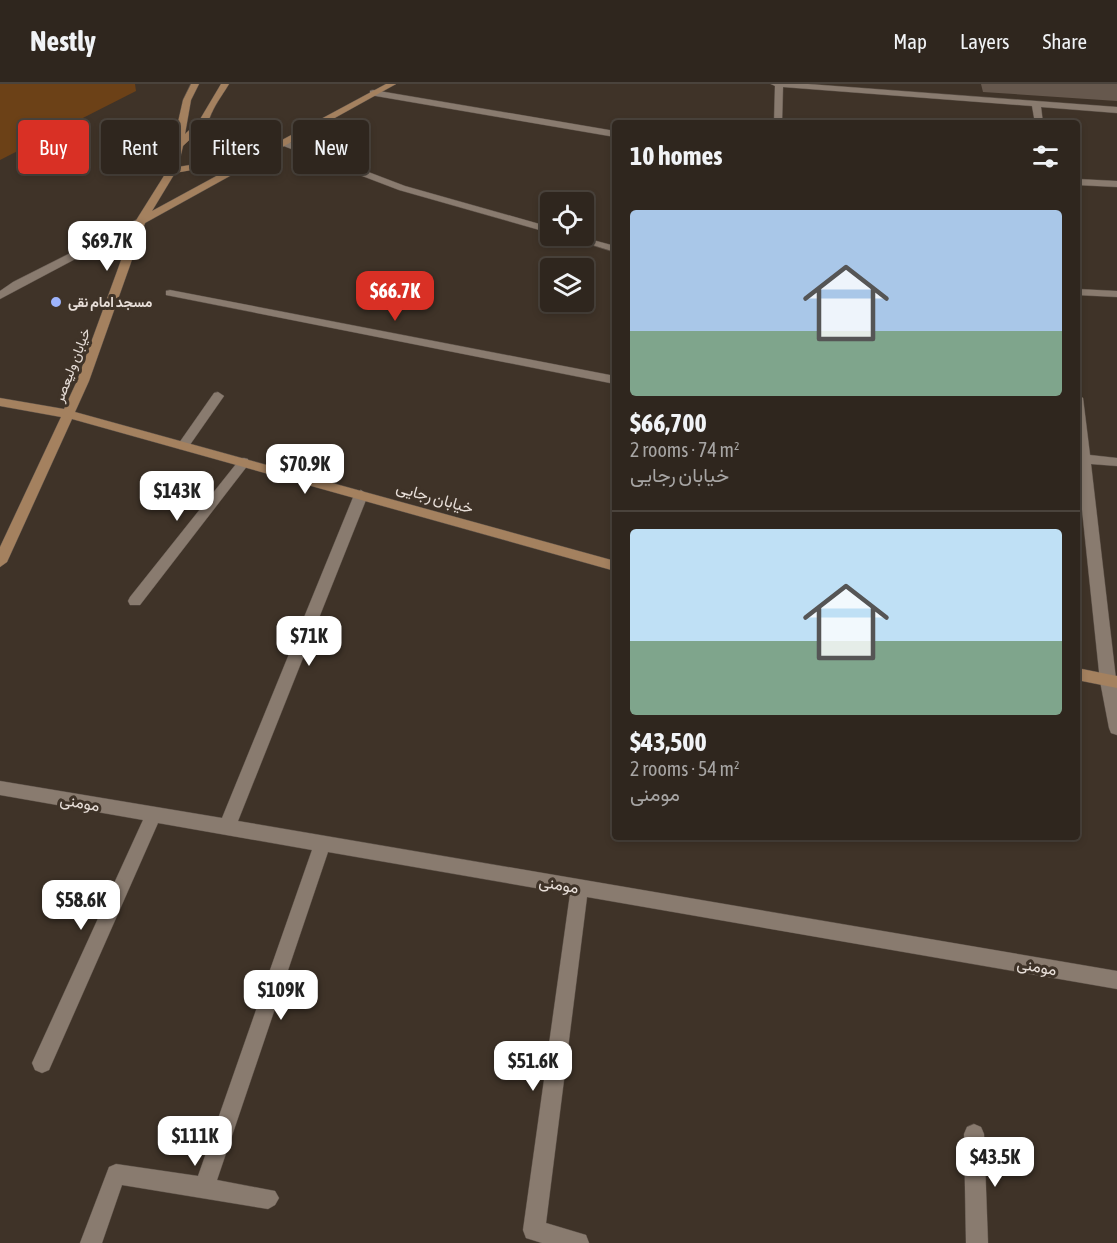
<!DOCTYPE html>
<meta charset="utf-8">
<style>
:root{--surface:#2f261e;--page:#3b322b;--text:#f1f3f6;--muted:#a7a5a4;--line:#4a433c;--accent:#d93025}
body{margin:0;font-family:"Asap Condensed",Vazirmatn,sans-serif;background:var(--page);color:var(--text);height:100vh;display:flex;flex-direction:column;font-size:22px;white-space:nowrap}
*{box-sizing:border-box;margin:0}
p{font-size:20px;color:var(--muted)}
.icon{flex:none;width:33px;height:33px;fill:none;stroke:currentColor;stroke-width:2;stroke-linecap:round;stroke-linejoin:round}
.map{position:relative;flex:1;overflow:hidden}
.details{position:absolute;left:612px;top:36px;width:468px;height:720px;display:flex;flex-direction:column;background:var(--surface);border-radius:6px;box-shadow:0 3px 9px #0003,0 0 0 2px var(--line)}
.details>*{flex:none}
.banner{position:absolute;left:18px;top:36px;width:504px;height:54px;display:flex;gap:12px}
.fabs{position:absolute;left:540px;top:108px;display:grid;gap:12px}
.fabs a{display:grid;place-items:center;width:54px;height:54px;border-radius:6px;background:var(--surface);box-shadow:0 3px 9px #0003,0 0 0 2px var(--line);font-size:30px}
.price{position:absolute;translate:-50% -51px;padding:0 14px;border-radius:12px;background:#fff;color:#222;font-size:20px;line-height:39px;filter:drop-shadow(0 2px 3px #0008)}
.price::after{content:'';position:absolute;left:50%;top:36px;width:18px;height:14px;margin-left:-9px;background:inherit;clip-path:polygon(0 0,100% 0,50% 100%)}
.price.active{background:var(--accent);color:#fff}
ul{padding:0;list-style:none}
li{display:grid;align-content:center;gap:12px;height:318px;padding:0 18px}
li+li{border-top:2px solid var(--line)}
li span{display:grid;place-items:center;height:186px;border-radius:6px;color:#555}
li>.icon{margin-inline-start:auto}
span .icon{width:108px;height:108px;fill:#fffc;stroke-width:1}
li b{font-size:26px}
h2{display:flex;justify-content:space-between;align-items:center;height:72px;padding:0 18px;font-size:26px}
.chip{padding:0 21px;border-radius:6px;background:var(--surface);box-shadow:0 3px 9px #0003,0 0 0 2px var(--line);font-size:21px;line-height:54px}
.chip.active{background:var(--accent);color:#fff}
header{display:flex;align-items:center;gap:36px;box-sizing:border-box;height:84px;padding:0 30px;background:var(--surface);border-bottom:2px solid var(--line)}
header strong{font-size:28px}
nav{display:flex;gap:33px;margin-inline-start:auto;font-size:21px}
.map>svg:first-child{display:block}
.green{fill:#6c4117}
.building{fill:#66584d}
.lines{fill:none;stroke-linecap:round;stroke-linejoin:round}
.street-casing{stroke:#5c5148;stroke-width:1}
.secondary-casing{stroke:#5c5148;stroke-width:1}
.street{fill:#897b6f;fill-rule:evenodd}
.secondary{fill:#a4815f;fill-rule:evenodd}
.poi-dot{fill:#9eb4fd;stroke:#3f3328;stroke-width:2}
.labels{text-anchor:middle;dominant-baseline:central;stroke-width:6;stroke-linejoin:round;paint-order:stroke}
.far-poi-label{font-size:14px;font-weight:bold;fill:#e8dfd9;stroke:#3f3328;text-anchor:start}
.far-street-label{font-size:14px;fill:#e8dfd9;stroke:#3f3328}
.street-label{font-size:16px;fill:#e8dfd9;stroke:#3f3328}
</style>
<header>
<strong>Nestly</strong>
<nav><a>Map</a><a>Layers</a><a>Share</a></nav>
</header>
<div class="map">
<svg width="1117" height="1159" viewBox="0 0 1117 1159">
<rect width="100%" height="100%" fill="#3f3328"/>
<polygon class="green" points="0,0 135,0 136,7 0,76"/>
<polygon class="building" points="981,0 1117,0 1117,17 983,8"/>
<g class="lines">
<g class="street-casing">
<g id="street">
<polygon points="771,0 808,0 1117,23 1117,29 1041,23 1043,39 1035,39 1032,22 783,3 782,39 774,39 775,2"/>
<polygon points="373,6 615,47 615,53 370,11 370,7"/>
<polygon points="281,57 287,57 405,102 550,143 550,149 399,106 281,61"/>
<polygon points="1077,95 1117,97 1117,103 1077,101"/>
<polygon points="136,136 145,138 0,215 0,207 13,198"/>
<polygon points="563,152 578,152 615,162 615,168"/>
<polygon points="1077,205 1117,207 1117,213 1077,211"/>
<polygon points="170,206 615,292 615,300 166,211 166,207"/>
<polygon points="218,308 224,312 187,365 179,365 179,359 214,309"/>
<polygon points="1077,310 1083,314 1090,371 1117,374 1117,382 1091,380 1117,604 1117,651 1111,649 1109,644 1100,597 1077,378"/>
<polygon points="244,374 248,375 248,381 140,521 130,521 128,517 130,513 240,375"/>
<polygon points="361,406 368,411 238,737 1117,887 1117,905 587,813 546,1139 586,1151 589,1159 542,1159 526,1154 523,1146 570,810 328,768 217,1096 275,1107 279,1114 275,1121 268,1125 122,1101 102,1159 80,1159 109,1083 116,1080 198,1092 312,766 158,739 49,986 42,989 35,986 32,979 143,736 0,711 0,697 222,734 354,411"/>
<polygon points="974,1040 981,1043 984,1050 988,1159 966,1159 964,1050 967,1043"/>
</g>
</g>
<g class="secondary-casing">
<g id="secondary">
<path d="M191,0H199L191,16L185,50L199,37L221,0H229C221,14 195,45 215,59C226,66 245,64 256,70L386,0H396L145,139L89,297L75,328L615,477V487L72,335L7,478L0,483V463L61,333L0,322V314L64,325L77,297L135,138L167,87L183,16ZM200,46L209,63L244,72L178,83L183,62ZM244,77L152,127L175,89Z"/>
<polygon points="1077,584 1117,592 1117,604 1077,596"/>
</g>
</g>
<use href="#street" class="street"/>
<use href="#secondary" class="secondary"/>
</g>
<circle class="poi-dot" cx="56" cy="218" r="6"/>
<g class="labels">
<g class="far-poi-label">
<text x="68" y="218">مسجد امام نقی</text>
</g>
<g class="far-street-label">
<text transform="translate(72 281) rotate(-69)">خیابان ولیعصر</text>
</g>
<g class="street-label">
<text transform="translate(435 413) rotate(16)">خیابان رجایی</text>
<text transform="translate(80 718) rotate(10)">مومنی</text>
<text transform="translate(559 800) rotate(10)">مومنی</text>
<text transform="translate(1037 882) rotate(10)">مومنی</text>
</g>
</g>
</svg>
<div class="fabs">
<a><svg class="icon" aria-label="locate" viewBox="0 0 24 24"><circle cx="12" cy="12" r="6"/><path d="M12 2v4M12 18v4M2 12h4M18 12h4"/></svg></a>
<a><svg class="icon" aria-label="layers" viewBox="0 0 24 24"><path d="M12 4l9 5-9 5-9-5zM3 14l9 5 9-5"/></svg></a>
</div>
<b class="price" style="left:107px;top:188px">$69.7K</b>
<b class="price active" style="left:395px;top:238px">$66.7K</b>
<b class="price" style="left:305px;top:411px">$70.9K</b>
<b class="price" style="left:177px;top:438px">$143K</b>
<b class="price" style="left:309px;top:583px">$71K</b>
<b class="price" style="left:81px;top:847px">$58.6K</b>
<b class="price" style="left:281px;top:937px">$109K</b>
<b class="price" style="left:533px;top:1008px">$51.6K</b>
<b class="price" style="left:195px;top:1083px">$111K</b>
<b class="price" style="left:995px;top:1104px">$43.5K</b>
<div class="banner">
<a class="chip active">Buy</a>
<a class="chip">Rent</a>
<a class="chip">Filters</a>
<a class="chip">New</a>
</div>
<section class="details">
<h2>10 homes<svg class="icon" aria-label="filters" viewBox="0 0 24 24"><path d="M4 7h16M4 17h16"/><circle cx="9" cy="7" r="2"/><circle cx="15" cy="17" r="2"/></svg></h2>
<ul>
<li><span style="background:linear-gradient(#a9c7e8 65%,#7fa58c 0)"><svg class="icon" aria-label="home" viewBox="0 0 24 24"><path d="M3 11l9-7 9 7M6 9v11h12V9"/></svg></span><div><b>$66,700</b><p>2 rooms · 74 m²</p><p>خیابان رجایی</p></div></li>
<li><span style="background:linear-gradient(#bfe0f5 60%,#7fa58c 0)"><svg class="icon" aria-label="home" viewBox="0 0 24 24"><path d="M3 11l9-7 9 7M6 9v11h12V9"/></svg></span><div><b>$43,500</b><p>2 rooms · 54 m²</p><p>مومنی</p></div></li>
</ul>
</section>
</div>
